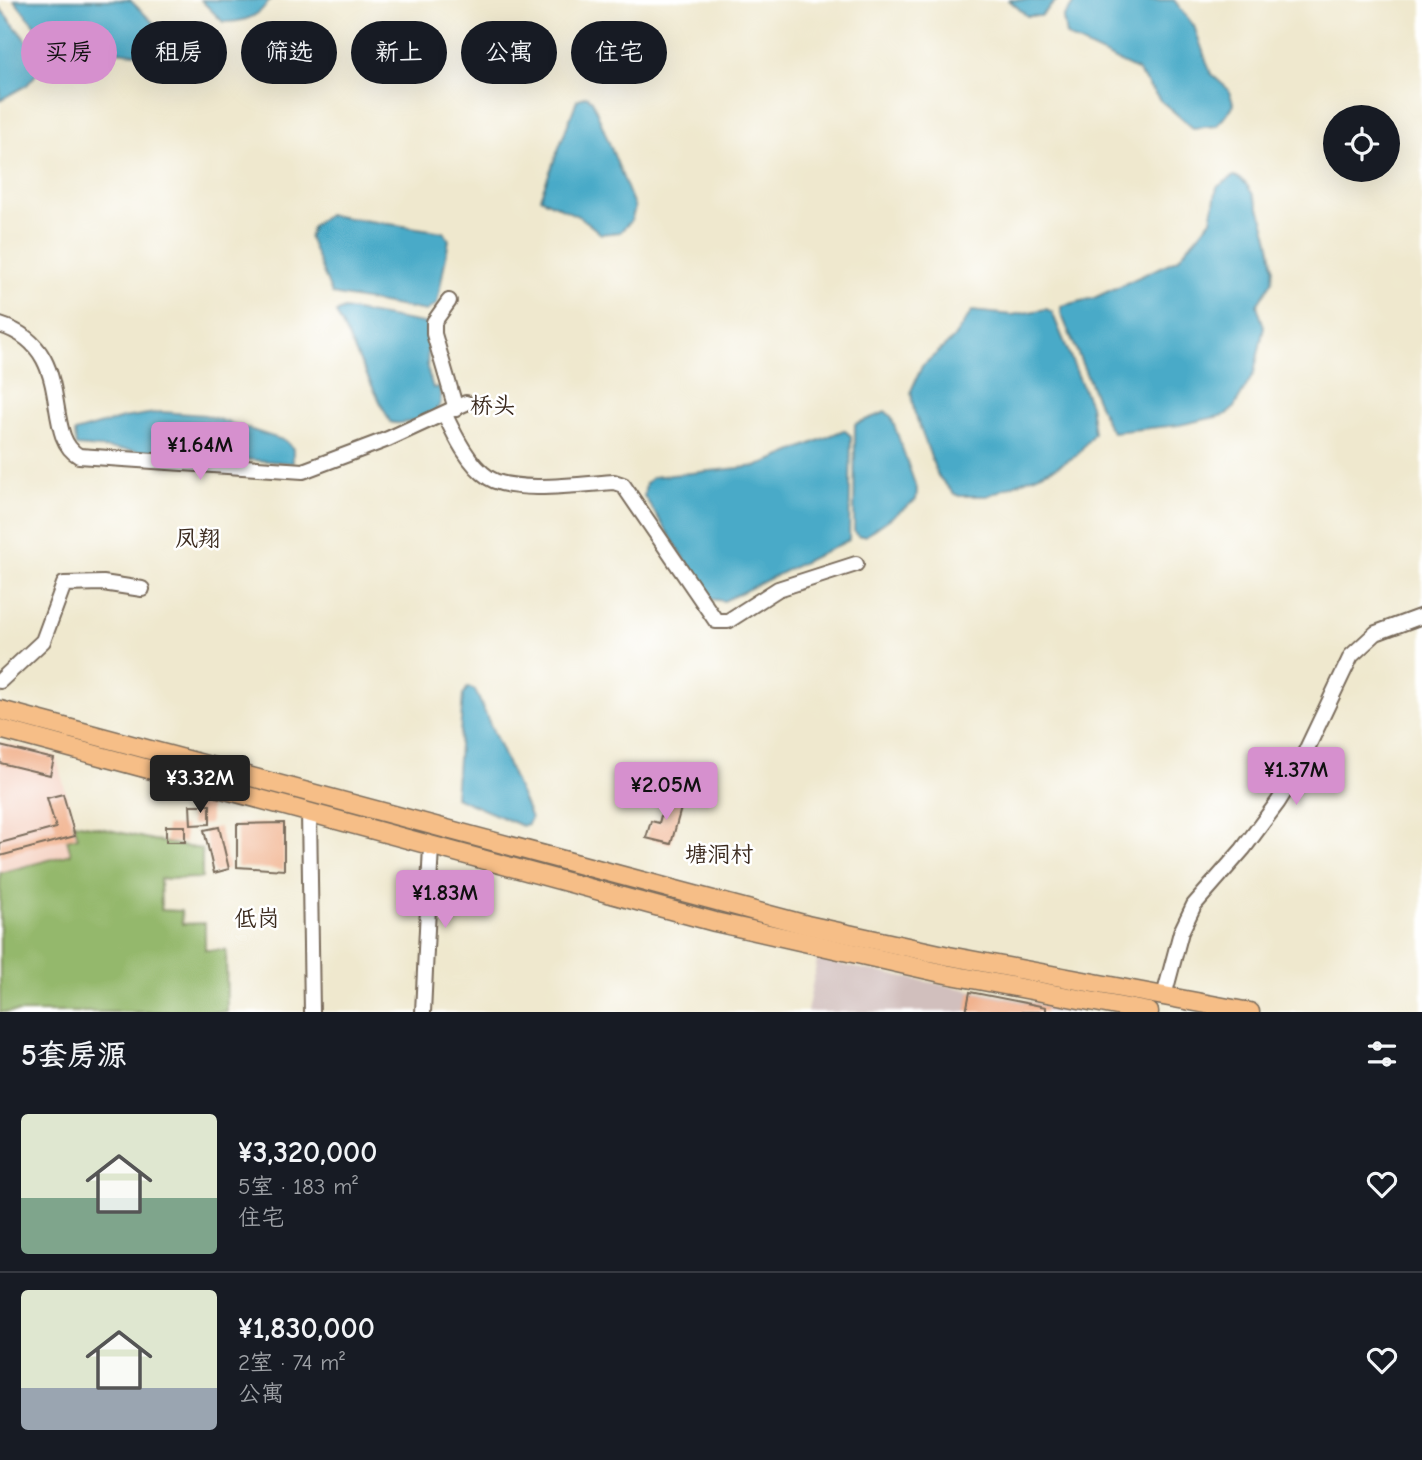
<!DOCTYPE html>
<html lang="zh">
<meta charset="utf-8">
<style>
:root{--surface:#171b24;--page:#20242c;--text:#f1f3f6;--muted:#9ea1a6;--line:#363941;--accent:#d690ce}
body{margin:0;font-family:"Comic Neue","LXGW WenKai TC",sans-serif;background:var(--page);color:var(--text);height:100vh;display:flex;flex-direction:column;font-size:26px;white-space:nowrap}
*{box-sizing:border-box;margin:0}
p{font-size:23px;color:var(--muted)}
.icon{flex:none;width:38px;height:38px;fill:none;stroke:currentColor;stroke-width:2;stroke-linecap:round;stroke-linejoin:round}
.map{position:relative;height:1012px;overflow:hidden}
.drawer{display:flex;flex-direction:column;background:var(--surface);flex:1}
.drawer>*{flex:none}
.guide{position:absolute;left:21px;top:21px;width:700px;height:63px;display:flex;gap:14px}
.tools{position:absolute;left:1323px;top:105px;display:grid;gap:14px}
.tools a{display:grid;place-items:center;width:77px;height:77px;border-radius:50%;background:var(--surface);box-shadow:0 7px 28px #0002;font-size:35px}
.price{position:absolute;translate:-50% -60px;padding:0 16px;border-radius:7px;background:var(--accent);color:#111;font-size:23px;line-height:46px;filter:drop-shadow(0 2px 4px #0008)}
.price::after{content:'';position:absolute;left:50%;top:42px;width:21px;height:16px;margin-left:-10px;background:inherit;clip-path:polygon(0 0,100% 0,50% 100%)}
.price.active{background:#222;color:#fff}
ul{padding:0;list-style:none}
li{display:flex;align-items:center;gap:21px;height:175px;padding:0 21px}
li+li{border-top:2px solid var(--line)}
li span{display:grid;place-items:center;flex:none;width:196px;height:140px;border-radius:7px;color:#555}
li>.icon{margin-inline-start:auto}
span .icon{width:84px;height:84px;fill:#fffc;stroke-width:1}
li b{font-size:30px}
h2{display:flex;justify-content:space-between;align-items:center;height:84px;padding:0 21px;font-size:30px}
.tag{padding:0 24px;border-radius:32px;background:var(--surface);box-shadow:0 7px 28px #0002;font-size:24px;line-height:63px}
.tag.active{background:var(--accent);color:#111}
.map>svg:first-child{display:block}
.built{fill:#f5d2c2}
.industrial{fill:#d1bfbd}
.forest{fill:#94b86c;stroke:#687145;stroke-width:2}
.water{fill:#49aac8;stroke:#426a73;stroke-width:2}
.building{fill:#f1b28e}
.lines{fill:none;stroke-linecap:round;stroke-linejoin:round}
.minor-casing{stroke:#7a6c5c;stroke-width:18}
.major-casing{stroke:#7a6c5c;stroke-width:21}
.minor{stroke:#fff;stroke-width:14}
.major{stroke:#f6be87;stroke-width:18}
.labels{text-anchor:middle;dominant-baseline:central;stroke-width:5;stroke-linejoin:round;paint-order:stroke}
.quarter-label{font-size:23px;fill:#3b2a1e;stroke:#fff}
</style>
<div class="map">
<svg width="1422" height="1012" viewBox="0 0 1422 1012">
<rect width="100%" height="100%" fill="#fff"/>
<filter id="ink" filterUnits="userSpaceOnUse"><feTurbulence type="fractalNoise" baseFrequency=".0143" numOctaves="2"/><feDisplacementMap in="SourceGraphic" scale="14" xChannelSelector="R" yChannelSelector="G"/><feConvolveMatrix kernelMatrix="1 2 1 2 8 2 1 2 1" color-interpolation-filters="sRGB"/></filter>
<filter id="wash" filterUnits="userSpaceOnUse"><feTurbulence type="fractalNoise" baseFrequency=".00686" numOctaves="4" result="noise"/><feDisplacementMap in="SourceGraphic" scale="28" xChannelSelector="R" yChannelSelector="G"/><feGaussianBlur stdDeviation="1.57" result="paint"/><feColorMatrix in="noise" values="0 0 0 0 0 0 0 0 0 0 0 0 0 0 0 0 0 1.4 0 .05"/><feComposite in="paint" operator="in"/></filter>
<g filter="url(#wash)">
<rect width="100%" height="100%" fill="#efe8ce"/>
<polygon class="built" points="0,742 56,756 78,837 71,854 0,873"/>
<polygon class="industrial" points="817,960 1082,1012 807,1012"/>
<path class="forest" d="M74,823C119,830 158,844 202,849V878L160,879L161,910L181,911L182,924L205,923V950H226L227,1012H0V873L71,854L67,840L78,837Z"/>
<g class="water">
<polygon points="14,0 130,0 161,30 168,47 163,54 151,55 55,44 43,36"/>
<path d="M201,0H270C258,18 243,22 223,22Z"/>
<polygon points="1009,0 1057,0 1041,16 1027,16"/>
<polygon points="1076,0 1174,0 1194,26 1211,74 1228,89 1234,105 1217,126 1193,128 1160,100 1137,70 1071,39 1066,35 1063,18"/>
<polygon points="0,8 45,64 27,85 0,100"/>
<polygon points="586,96 592,100 635,208 631,221 620,232 601,234 582,218 540,198 577,100"/>
<path d="M1234,176C1258,182 1271,246 1274,268L1272,282L1257,305L1264,327L1254,373L1233,409L1225,415L1179,425L1113,432L1107,424L1061,313V306L1094,298L1178,259L1211,220L1217,187Z"/>
<polygon points="328,215 444,232 449,240 437,304 426,311 332,294 309,237 313,225"/>
<path d="M344,309L429,324L427,368L433,388L439,387C440,393 442,399 440,404C435,417 402,426 390,422L336,313Z"/>
<polygon points="1046,309 1052,312 1090,405 1094,433 1076,456 1056,467 987,496 959,496 953,493 938,476 914,411 911,391 922,366 953,339 972,311 1012,315"/>
<polygon points="161,412 205,415 286,441 293,449 293,463 76,446 75,432 123,418"/>
<polygon points="886,412 891,416 917,490 916,500 865,536 859,536 854,531 855,424"/>
<polygon points="844,430 851,436 849,540 724,601 711,599 644,496 646,483 653,477 758,466"/>
<polygon points="468,687 475,690 531,818 528,824 522,826 455,797 463,695"/>
</g>
<g id="blocks">
<g class="building">
<polygon points="0,746 54,759 50,775 0,763"/>
<polygon points="63,794 75,836 0,856 0,843 56,828 47,798"/>
<polygon points="666,797 683,801 671,844 646,838 651,821 659,823"/>
<polygon points="190,805 210,805 210,824 191,825"/>
<polygon points="284,823 284,870 237,867 237,824"/>
<rect x="166" y="826" width="19" height="16"/>
<polygon points="219,827 229,869 214,873 204,830"/>
<polygon points="970,992 1046,1007 1046,1012 966,1012"/>
</g>
</g>
</g>
<g filter="url(#ink)">
<use href="#blocks" fill-opacity="0" stroke="#7a6c5c" stroke-width="2"/>
<g class="lines">
<g class="minor-casing">
<g id="minor">
<polyline points="449,301 434,322 434,334 456,409"/>
<path d="M0,325C78,349 40,435 79,456L303,471L388,439L466,403"/>
<path d="M445,415C455,436 469,465 489,478C514,494 584,484 614,482L623,485L716,621H728L778,589L856,564"/>
<polyline points="0,681 43,641 64,584 103,583 142,589"/>
<polyline points="309,813 312,1012"/>
<polyline points="1164,996 1181,932 1194,905 1243,849 1278,802 1293,778 1351,656 1376,633 1422,616"/>
<polyline points="423,1012 431,846"/>
</g>
</g>
<g class="major-casing">
<g id="major">
<polyline points="0,710 807,925 949,956 1250,1012"/>
<polyline points="0,729 715,922 946,974 1149,1012"/>
</g>
</g>
<use href="#minor" class="minor"/>
<use href="#major" class="major"/>
</g>
</g>
<g class="labels">
<g class="quarter-label">
<text x="493" y="405">桥头</text>
<text x="198" y="538">凤翔</text>
<text x="719" y="854">塘洞村</text>
<text x="257" y="918">低岗</text>
</g>
</g>
</svg>
<div class="tools">
<a><svg class="icon" aria-label="locate" viewBox="0 0 24 24"><circle cx="12" cy="12" r="6"/><path d="M12 2v4M12 18v4M2 12h4M18 12h4"/></svg></a>
</div>
<b class="price" style="left:200px;top:482px">¥1.64M</b>
<b class="price" style="left:1296px;top:807px">¥1.37M</b>
<b class="price active" style="left:200px;top:815px">¥3.32M</b>
<b class="price" style="left:666px;top:822px">¥2.05M</b>
<b class="price" style="left:445px;top:930px">¥1.83M</b>
<div class="guide">
<a class="tag active">买房</a>
<a class="tag">租房</a>
<a class="tag">筛选</a>
<a class="tag">新上</a>
<a class="tag">公寓</a>
<a class="tag">住宅</a>
</div>
</div>
<section class="drawer">
<h2>5套房源<svg class="icon" aria-label="filters" viewBox="0 0 24 24"><path d="M4 7h16M4 17h16"/><circle cx="9" cy="7" r="2"/><circle cx="15" cy="17" r="2"/></svg></h2>
<ul>
<li><span style="background:linear-gradient(#dfe7d0 60%,#7fa58c 0)"><svg class="icon" aria-label="home" viewBox="0 0 24 24"><path d="M3 11l9-7 9 7M6 9v11h12V9"/></svg></span><div><b>¥3,320,000</b><p>5室 · 183 m²</p><p>住宅</p></div><svg class="icon" aria-label="heart" viewBox="0 0 24 24"><path d="M12 20l-8-8c-3-5 5-10 8-4 3-6 11-1 8 4z"/></svg></li>
<li><span style="background:linear-gradient(#dfe7d0 70%,#9aa5b1 0)"><svg class="icon" aria-label="home" viewBox="0 0 24 24"><path d="M3 11l9-7 9 7M6 9v11h12V9"/></svg></span><div><b>¥1,830,000</b><p>2室 · 74 m²</p><p>公寓</p></div><svg class="icon" aria-label="heart" viewBox="0 0 24 24"><path d="M12 20l-8-8c-3-5 5-10 8-4 3-6 11-1 8 4z"/></svg></li>
</ul>
</section>
